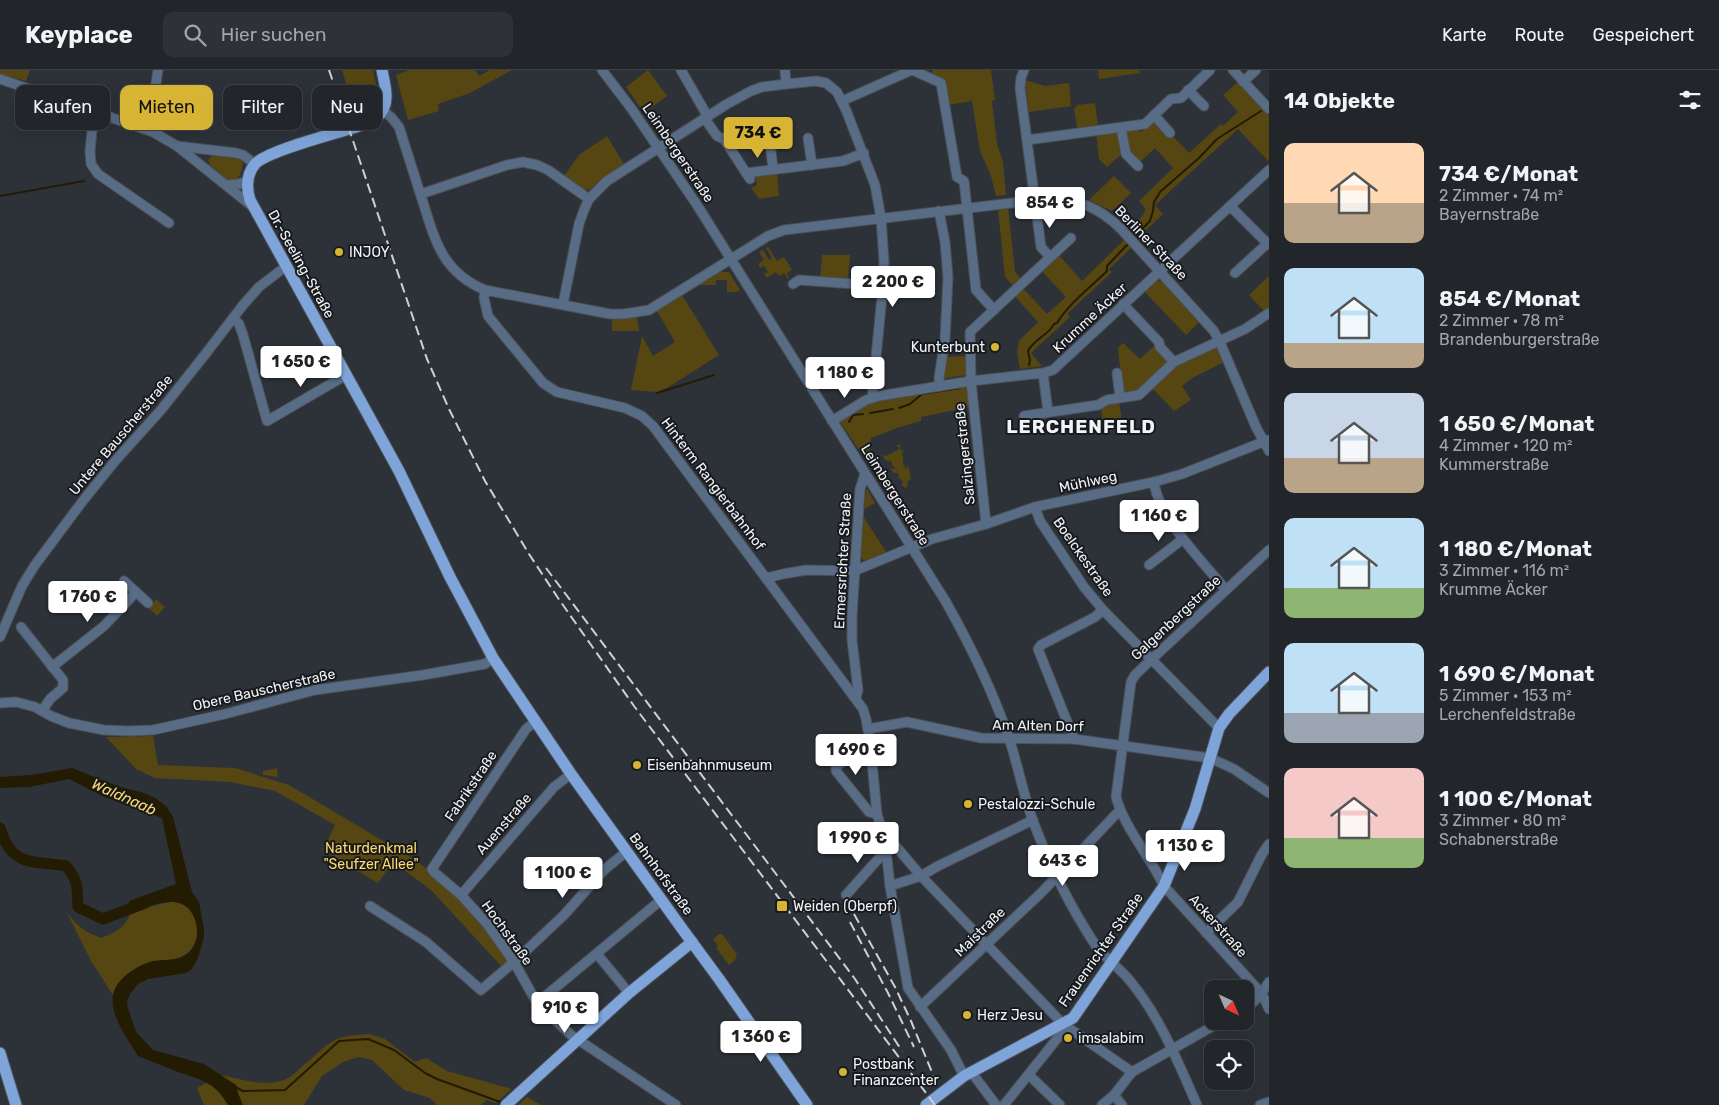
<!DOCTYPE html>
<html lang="de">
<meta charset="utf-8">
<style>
:root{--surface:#22262b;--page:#2e3237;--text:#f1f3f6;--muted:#a2a5a9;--line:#3f4347;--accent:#d8b434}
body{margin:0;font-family:Rubik,sans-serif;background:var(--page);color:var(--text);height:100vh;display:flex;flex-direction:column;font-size:19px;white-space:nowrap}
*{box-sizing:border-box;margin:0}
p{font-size:16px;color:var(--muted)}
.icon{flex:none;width:28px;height:28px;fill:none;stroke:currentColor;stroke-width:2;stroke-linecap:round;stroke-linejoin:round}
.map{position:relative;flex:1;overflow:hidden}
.details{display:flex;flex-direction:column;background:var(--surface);width:450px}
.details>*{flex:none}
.guide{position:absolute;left:15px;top:15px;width:475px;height:45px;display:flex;gap:10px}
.needle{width:32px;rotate:136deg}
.controls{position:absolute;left:1204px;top:910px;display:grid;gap:10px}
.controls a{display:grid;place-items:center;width:50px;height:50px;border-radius:10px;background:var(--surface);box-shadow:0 5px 20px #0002,0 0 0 1px var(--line);font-size:25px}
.price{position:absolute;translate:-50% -42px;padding:0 11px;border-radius:5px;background:#fff;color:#222;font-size:16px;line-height:32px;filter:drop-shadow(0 1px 2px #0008)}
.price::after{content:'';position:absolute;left:50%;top:30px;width:15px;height:11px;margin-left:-8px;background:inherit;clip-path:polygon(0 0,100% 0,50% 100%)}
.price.on{background:var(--accent);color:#111}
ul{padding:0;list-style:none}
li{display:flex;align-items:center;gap:15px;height:125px;padding:0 15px}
li span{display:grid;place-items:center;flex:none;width:140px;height:100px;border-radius:10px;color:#555}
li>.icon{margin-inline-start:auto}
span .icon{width:60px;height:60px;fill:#fffc;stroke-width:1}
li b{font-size:21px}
h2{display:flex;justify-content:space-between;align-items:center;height:60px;padding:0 15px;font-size:21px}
.pill{padding:0 18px;border-radius:10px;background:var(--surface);box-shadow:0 5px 20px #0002,0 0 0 1px var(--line);font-size:18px;line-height:45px}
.pill.on{background:var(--accent);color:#111}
header{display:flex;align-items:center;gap:30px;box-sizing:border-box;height:70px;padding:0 25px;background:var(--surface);border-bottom:1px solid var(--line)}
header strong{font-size:24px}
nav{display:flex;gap:28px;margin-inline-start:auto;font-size:18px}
.search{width:350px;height:45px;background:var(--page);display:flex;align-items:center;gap:12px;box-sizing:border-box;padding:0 18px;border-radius:10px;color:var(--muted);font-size:19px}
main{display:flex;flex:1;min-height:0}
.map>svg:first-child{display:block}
.green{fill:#554612}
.water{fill:#231b02}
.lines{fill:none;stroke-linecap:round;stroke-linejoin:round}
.stream{stroke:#231b02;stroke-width:2}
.river{stroke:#231b02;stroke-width:11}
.minor-casing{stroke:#4c5158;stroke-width:11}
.major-casing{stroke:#4c5158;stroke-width:13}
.minor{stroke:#596c86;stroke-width:9}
.major{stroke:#7ea4da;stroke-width:11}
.rail{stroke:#cdd1d5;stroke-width:2;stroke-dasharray:10 5;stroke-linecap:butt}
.poi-dot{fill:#d8b434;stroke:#181a1d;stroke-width:2}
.labels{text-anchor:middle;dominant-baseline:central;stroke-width:4;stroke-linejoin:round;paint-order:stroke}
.street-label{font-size:14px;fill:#f1f5f9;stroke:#181a1d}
.poi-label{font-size:14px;fill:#f1f5f9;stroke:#181a1d;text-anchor:start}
.park-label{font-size:14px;fill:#fedb6c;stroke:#181a1d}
.water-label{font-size:15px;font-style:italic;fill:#fcd96a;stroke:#181a1d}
.district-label{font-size:19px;font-weight:bold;letter-spacing:1px;fill:#f1f5f9;stroke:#181a1d}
</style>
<header>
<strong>Keyplace</strong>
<div class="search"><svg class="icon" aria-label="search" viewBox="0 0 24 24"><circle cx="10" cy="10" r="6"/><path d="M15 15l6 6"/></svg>Hier suchen</div>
<nav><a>Karte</a><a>Route</a><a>Gespeichert</a></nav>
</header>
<main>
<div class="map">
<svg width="1269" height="1035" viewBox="0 0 1269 1035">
<rect width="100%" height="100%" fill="#2d3239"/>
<g class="green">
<polygon points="0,0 30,0 26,11 0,4"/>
<path d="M342,0H373C378,25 385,37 357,48Z"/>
<polygon points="409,0 475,0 479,6 490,0 512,0 470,23 438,34 439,41 408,50 396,5"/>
<polygon points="648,0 667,26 644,43 626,17"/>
<polygon points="933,0 991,0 995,30 992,31 997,74 1003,92 1006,125 996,126 991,106 980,81 972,31 948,35 931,5"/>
<polygon points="1098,0 1139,0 1140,3 1099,9"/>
<polygon points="1025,10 1045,16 1069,13 1071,36 1029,42"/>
<polygon points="1238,12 1269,46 1269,90 1268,91 1238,59 1155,135 1163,144 1140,166 1131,157 1144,144 1145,138 1139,131 1173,98 1155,78 1140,92 1127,81 1125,64 1129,59 1137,58 1141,62 1153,51 1157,51 1170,68 1172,65 1189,83 1221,54 1223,56 1238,42 1223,25"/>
<polygon points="1095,33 1098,57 1079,60 1077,57 1074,39 1077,35"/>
<polygon points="1114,61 1119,64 1123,83 1107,97 1099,89 1096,63"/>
<polygon points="607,66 625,96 612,101 589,120 583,119 564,106 579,85"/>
<path d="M213,85L243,90C243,99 240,107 234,113L230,112L210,95L208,90Z"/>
<polygon points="777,102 779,126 759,129 751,118 757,115 755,104"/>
<polygon points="1114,106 1131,123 1112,141 1089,130"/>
<polygon points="1008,138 1015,202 1024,212 1021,216 1047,244 1066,227 1039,198 1056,182 1082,211 1125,169 1132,177 1109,199 1112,202 1067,244 1070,247 1031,283 1042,296 1020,299 1017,282 1019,271 1038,252 1012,223 1016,219 1005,207 998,139"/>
<polygon points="768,177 777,191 784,187 792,200 787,203 789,208 788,209 784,203 779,206 776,202 767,208 764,204 768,202 764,196 760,198 758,194 764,190 759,182 763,180 769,190 772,188 766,178"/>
<polygon points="822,185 850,185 848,210 820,209"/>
<polygon points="719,202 729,202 740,220 736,222 727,222 727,210 716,210 716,215 698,215"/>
<polygon points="1269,206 1269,238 1265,242 1249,225"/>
<polygon points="1156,211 1165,211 1201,250 1186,265 1144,221"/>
<polygon points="682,225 719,285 667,318 657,322 631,320 642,266 653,286 675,272 657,241"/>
<polygon points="637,247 639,261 612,261 612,249"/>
<polygon points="1123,273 1140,289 1155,275 1167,289 1167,296 1139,322 1127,323 1122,319 1118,278"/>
<polygon points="1215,275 1218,278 1224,292 1192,308 1182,316 1191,330 1174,341 1152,318 1181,290"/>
<polygon points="969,286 967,305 940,309 944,287"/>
<polygon points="970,314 974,336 921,347 921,351 897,358 871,368 869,387 866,390 838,349 868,332"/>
<path d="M1119,331L1123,358L1104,363L1101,337C1109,335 1109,332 1119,331Z"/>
<polygon points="896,375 901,375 900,377 901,381 904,380 901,385 903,386 903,395 905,396 904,398 906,399 908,395 911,410 909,409 907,414 908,415 906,418 902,416 903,411 899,408 898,403 894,403 890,398 895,399 895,397 893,396 891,391 885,390 883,385 886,386 900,379"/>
<polygon points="867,419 875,433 864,439 866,420"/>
<polygon points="863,446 886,482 865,491 862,489 861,486"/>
<polygon points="156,529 165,537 157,546 149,538"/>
<polygon points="153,666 158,695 235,698 289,715 412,788 426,798 456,825 503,879 509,892 502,897 431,820 393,792 378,813 323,780 335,755 275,721 230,712 155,708 136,699 106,667"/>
<polygon points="277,698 278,707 263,705 263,701"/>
<path d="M169,832C175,832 182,832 187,836C200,848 201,874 186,884C174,892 165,889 152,892C134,896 119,907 113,925L91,891L67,843C77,856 85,862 101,868C115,863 126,857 131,842Z"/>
<polygon points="719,864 722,864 737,884 735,890 729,895 716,878 718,876 713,869"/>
<path d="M369,964L385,969L415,992L426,988L447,1001L512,1019L496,1033L486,1030L481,1035H437L430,1028L404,1020L372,990L358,987L343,992L322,1006L304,1035H204L197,1018L221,1005C240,1009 267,1018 286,1009C293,1006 299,999 305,994C332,971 331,966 369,964Z"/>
<polygon points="527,1027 541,1035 518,1035"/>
</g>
<path class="water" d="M72,698L120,717L144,723L155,728L166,736L173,747L192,822L199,832L204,860V867L198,888L192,899L186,903L148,909L138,914L130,924L127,932L128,938L136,962L153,980L204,994L236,1015L238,1023L243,1035H228C215,1012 201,1010 178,1002C165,997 151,991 138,986C124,963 98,931 123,908C132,900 142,894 153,891C167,889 182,892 192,879C198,871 198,862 196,853C187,819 154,835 131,842L129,831L176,814L162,748L102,726L69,709L29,717L0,718V707L31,705Z"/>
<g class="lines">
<g class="stream">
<polyline points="0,126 84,111"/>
<polyline points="1140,161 1150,151 1153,141 1154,132 1160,122 1199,88 1217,69 1261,41"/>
<path d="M1029,295L1030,290L1028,281C1033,270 1050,264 1054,254L1057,253C1070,232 1090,218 1107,201V196L1127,175"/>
<polyline points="657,323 714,305"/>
<polyline points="899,338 910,334 922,324 960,318"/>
<polyline points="870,343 893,339"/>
<polyline points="849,352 853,345 863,344"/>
<polyline points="235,1017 243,1021 285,1020 339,971 368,969 394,980 425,1003 437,1009 503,1033"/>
</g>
<path class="river" d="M0,758C12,798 32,790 66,796C79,811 77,819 78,837L103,849L145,833"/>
<g class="minor-casing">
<g id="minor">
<path d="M602,0L631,38L697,135L946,532C969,573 990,615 1006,660C1017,689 1022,721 1033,751C1049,794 1071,838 1096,876C1107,890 1121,899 1131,912C1161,949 1178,992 1197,1035"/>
<polyline points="681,0 708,47"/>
<polyline points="785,0 786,14"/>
<polyline points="912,0 941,13 957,107 964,111 976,220 994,240"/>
<polyline points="1024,0 1021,8 1020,18 1041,177 1050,187"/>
<polyline points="1233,0 1269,39"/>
<polyline points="0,9 153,62 177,76 253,137"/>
<polyline points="1243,12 1256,0"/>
<polyline points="1188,20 1204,36"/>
<polyline points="842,31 912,0"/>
<polyline points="94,40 90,81 91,94 98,104 169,153"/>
<path d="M383,41L391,47L399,57C406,79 413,101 420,123C434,165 439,201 485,220L610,244H624L649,240L768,166L784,160L1045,129C1076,128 1099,137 1121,159L1213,260L1219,270L1256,357L1269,381"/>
<polyline points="1154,45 1170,63"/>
<polyline points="705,49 717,66 724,69 750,109"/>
<polyline points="1121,58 1126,84 1138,96"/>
<polyline points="149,60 158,0"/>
<polyline points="808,68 812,95"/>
<polyline points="1027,70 1145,54 1171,29 1181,28 1210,0"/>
<polyline points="770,73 773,99"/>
<polyline points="177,76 236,83 243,85 255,94"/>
<polyline points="746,103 843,91 864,83"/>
<polyline points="227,115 239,114 247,111"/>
<polyline points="421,124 507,95 523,92 537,95 548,100 589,129"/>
<polyline points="1230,136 1269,175"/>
<polyline points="939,141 945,172 948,207 945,269 939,308 940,316"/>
<polyline points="1235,203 1269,172"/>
<polyline points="793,214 799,210 883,216"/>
<polyline points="485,220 484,228 488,246 543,313 557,322 625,338 642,346 653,356 863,639 866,649 870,672 877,744 885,770 890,816 908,918 951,980 964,1006"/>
<polyline points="563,234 579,154 584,140 589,129 607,111 727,34 751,21 762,17 786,14 816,11 826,13 837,22 846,40 875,115 881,148 884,191 883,216 872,328"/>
<polyline points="1123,234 1159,272 1160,277 1174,292"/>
<polyline points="233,248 239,254 243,265 267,351 346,305"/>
<polyline points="1043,303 1048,342"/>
<polyline points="1117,303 1120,327"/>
<polyline points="1024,346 1098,335 1107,330 1139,325 1174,292 1245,259 1269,243"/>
<polyline points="832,351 866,330 879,326 971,311 1043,303 1053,300 1269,100"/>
<path d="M1154,412C1158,447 1204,493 1226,520"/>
<polyline points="1035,437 1040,451 1084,517 1103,540 1219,658"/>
<polyline points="986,454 971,311 970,262 1071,168"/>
<path d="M1269,480L1152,589L1135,605L1131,612L1116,727C1125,759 1150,786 1164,816L1262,924L1269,939"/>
<polyline points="1149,495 1183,469"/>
<polyline points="766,508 783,504 806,500 854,501 932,469 986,454 1035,437 1154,412 1182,404 1268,370"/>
<polyline points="124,511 148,533"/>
<polyline points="21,557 63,610 63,618 50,629 42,641"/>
<polyline points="0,567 22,516 35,495 82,432 115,391 161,340 207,282 243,235 259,217 285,197"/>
<polyline points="52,597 104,556 136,522"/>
<polyline points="856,628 858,620 852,570 852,546 860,419 865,404"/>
<polyline points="0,633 16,632 35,637 51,646 69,653 104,660 129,661 153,660 225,644 315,620 423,605 485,594 493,588"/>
<polyline points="535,652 526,659 432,799 434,802 461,825 487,854 514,892 537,933 571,965 676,1035"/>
<polyline points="868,659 907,652 981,668 1074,669 1210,688 1234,699 1269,723"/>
<polyline points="1074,669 1038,579 1041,575 1095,547 1103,540"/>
<polyline points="870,672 861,675 836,697 836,701 869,742 877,744"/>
<polyline points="885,770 894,774 921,806 1063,954 1132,1002 1114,1025 1122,1035"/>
<polyline points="890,816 921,806 938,796 1033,750"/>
<polyline points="461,825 554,717 571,704"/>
<polyline points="846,825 880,787 886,783"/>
<polyline points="370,836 426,872 481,920 514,892 564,845 604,800 626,782"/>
<polyline points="1206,863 1238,832 1262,784 1269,774"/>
<polyline points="597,884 629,923"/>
<polyline points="537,933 661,830"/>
<polyline points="920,937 1041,823 1120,740"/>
<path d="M1245,938C1256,932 1262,923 1269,912"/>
<polyline points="1132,1002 1222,951"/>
<polyline points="1029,1005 1060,1035"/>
<polyline points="975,1007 996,1035"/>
<polyline points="1004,1035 1060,965 1063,954"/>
<polyline points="1102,1035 1114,1025"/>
<polyline points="1260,1035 1269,1032"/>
</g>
</g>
<g class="major-casing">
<g id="major">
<path d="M382,0C384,12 390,30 382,41C376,52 360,56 349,59C330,65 267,81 255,94C246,105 246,117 250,130L399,401L450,507L493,588L571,704L683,860L719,909L807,1035"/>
<polyline points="0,983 16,1035"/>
<polyline points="506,1035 629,923 692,872"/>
<polyline points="926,1035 964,1006 1073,948 1164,816 1195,739 1219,658 1229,644 1269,602"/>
</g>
</g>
<use href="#minor" class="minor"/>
<use href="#major" class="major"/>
<g class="rail">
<polyline points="329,0 427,289 449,339 485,411 529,484 558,528 634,636 935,1035"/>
<polyline points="546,498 855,909 902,981"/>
<polyline points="854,844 895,917 911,951 938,1017"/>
<polyline points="850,852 888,923 914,977"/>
</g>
</g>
<g class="poi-dot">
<circle cx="339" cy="182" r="5"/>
<circle cx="995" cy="277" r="5"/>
<circle cx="637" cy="695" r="5"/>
<circle cx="968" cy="734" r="5"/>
<rect x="776" y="830" width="12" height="12" rx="2.5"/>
<circle cx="967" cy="945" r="5"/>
<circle cx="1068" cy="968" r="5"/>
<circle cx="843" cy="1002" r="5"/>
</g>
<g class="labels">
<g class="street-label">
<text transform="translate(678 83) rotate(56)">Leimbergerstraße</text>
<text transform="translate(1151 173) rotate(46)">Berliner Straße</text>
<text transform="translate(301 194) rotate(61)">Dr.-Seeling-Straße</text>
<text transform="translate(1090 248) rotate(-43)">Krumme Äcker</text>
<text transform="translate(121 365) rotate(-50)">Untere Bauscherstraße</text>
<text transform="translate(965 384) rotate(-96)">Salzingerstraße</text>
<text transform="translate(1088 412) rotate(-12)">Mühlweg</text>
<text transform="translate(713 414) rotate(53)">Hinterm Rangierbahnhof</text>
<text transform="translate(895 425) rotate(58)">Leimbergerstraße</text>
<text transform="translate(1083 487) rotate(55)">Boelckestraße</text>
<text transform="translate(843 491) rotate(-87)">Ermersrichter Straße</text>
<text transform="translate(1176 548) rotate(-43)">Galgenbergstraße</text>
<text transform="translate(264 620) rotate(-13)">Obere Bauscherstraße</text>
<text transform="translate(1038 656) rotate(1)">Am Alten Dorf</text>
<text transform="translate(471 716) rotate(-56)">Fabrikstraße</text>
<text transform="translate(504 754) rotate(-49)">Auenstraße</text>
<text transform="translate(661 804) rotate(54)">Bahnhofstraße</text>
<text transform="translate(1218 856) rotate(48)">Ackerstraße</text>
<text transform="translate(980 862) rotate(-44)">Maistraße</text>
<text transform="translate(507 863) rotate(54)">Hochstraße</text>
<text transform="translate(1101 880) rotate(-55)">Frauenrichter Straße</text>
</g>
<g class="poi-label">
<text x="349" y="182">INJOY</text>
<text x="985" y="277" text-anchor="end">Kunterbunt</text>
<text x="647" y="695">Eisenbahnmuseum</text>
<text x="978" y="734">Pestalozzi-Schule</text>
<text x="793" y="836">Weiden (Oberpf)</text>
<text x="977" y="945">Herz Jesu</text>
<text x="1078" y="968">imsalabim</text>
<text x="853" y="994">Postbank<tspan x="853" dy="16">Finanzcenter</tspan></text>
</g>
<g class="park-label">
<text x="371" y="778">Naturdenkmal<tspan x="371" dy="16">"Seufzer Allee"</tspan></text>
</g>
<g class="water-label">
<text transform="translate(124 727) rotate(24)">Waldnaab</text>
</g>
<g class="district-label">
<text x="1081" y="356">LERCHENFELD</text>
</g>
</g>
</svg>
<div class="controls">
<a><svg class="needle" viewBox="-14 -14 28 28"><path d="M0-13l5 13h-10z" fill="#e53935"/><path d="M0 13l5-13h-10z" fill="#a2a5a9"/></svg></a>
<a><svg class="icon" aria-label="locate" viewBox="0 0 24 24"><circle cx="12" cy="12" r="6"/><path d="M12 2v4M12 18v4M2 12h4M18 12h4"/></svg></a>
</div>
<b class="price on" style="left:758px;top:89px">734 €</b>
<b class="price" style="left:1050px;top:159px">854 €</b>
<b class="price" style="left:893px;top:238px">2 200 €</b>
<b class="price" style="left:301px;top:318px">1 650 €</b>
<b class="price" style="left:845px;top:329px">1 180 €</b>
<b class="price" style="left:1159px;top:472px">1 160 €</b>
<b class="price" style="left:88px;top:553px">1 760 €</b>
<b class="price" style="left:856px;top:706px">1 690 €</b>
<b class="price" style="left:858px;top:794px">1 990 €</b>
<b class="price" style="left:1185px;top:802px">1 130 €</b>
<b class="price" style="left:1063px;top:817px">643 €</b>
<b class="price" style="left:563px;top:829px">1 100 €</b>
<b class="price" style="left:565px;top:964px">910 €</b>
<b class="price" style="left:761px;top:993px">1 360 €</b>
<div class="guide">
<a class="pill">Kaufen</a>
<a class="pill on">Mieten</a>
<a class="pill">Filter</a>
<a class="pill">Neu</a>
</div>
</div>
<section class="details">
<h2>14 Objekte<svg class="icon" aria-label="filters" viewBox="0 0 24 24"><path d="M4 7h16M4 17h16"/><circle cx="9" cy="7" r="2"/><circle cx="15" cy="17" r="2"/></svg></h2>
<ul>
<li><span style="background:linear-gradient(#ffd9b3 60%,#b9a48a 0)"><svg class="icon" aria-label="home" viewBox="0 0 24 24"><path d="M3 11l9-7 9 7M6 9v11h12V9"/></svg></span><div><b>734 €/Monat</b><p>2 Zimmer · 74 m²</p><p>Bayernstraße</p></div></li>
<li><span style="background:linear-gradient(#bfe0f5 75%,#b9a48a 0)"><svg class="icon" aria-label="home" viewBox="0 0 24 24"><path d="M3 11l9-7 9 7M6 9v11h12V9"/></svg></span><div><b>854 €/Monat</b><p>2 Zimmer · 78 m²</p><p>Brandenburgerstraße</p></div></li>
<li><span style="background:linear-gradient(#c9d6e8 65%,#b9a48a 0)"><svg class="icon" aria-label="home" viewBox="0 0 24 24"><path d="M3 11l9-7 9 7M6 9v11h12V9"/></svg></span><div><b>1 650 €/Monat</b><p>4 Zimmer · 120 m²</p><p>Kummerstraße</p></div></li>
<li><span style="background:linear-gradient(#bfe0f5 70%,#8fb573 0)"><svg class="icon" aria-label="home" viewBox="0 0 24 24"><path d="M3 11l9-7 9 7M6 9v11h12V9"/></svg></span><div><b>1 180 €/Monat</b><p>3 Zimmer · 116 m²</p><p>Krumme Äcker</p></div></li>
<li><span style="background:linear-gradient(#bfe0f5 70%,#9aa5b1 0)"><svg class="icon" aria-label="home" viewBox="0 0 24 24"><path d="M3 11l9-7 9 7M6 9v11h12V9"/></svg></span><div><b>1 690 €/Monat</b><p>5 Zimmer · 153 m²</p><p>Lerchenfeldstraße</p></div></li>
<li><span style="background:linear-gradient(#f6c9c9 70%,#8fb573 0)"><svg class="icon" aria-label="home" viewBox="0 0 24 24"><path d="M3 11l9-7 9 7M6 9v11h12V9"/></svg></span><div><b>1 100 €/Monat</b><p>3 Zimmer · 80 m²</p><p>Schabnerstraße</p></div></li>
</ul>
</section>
</main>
